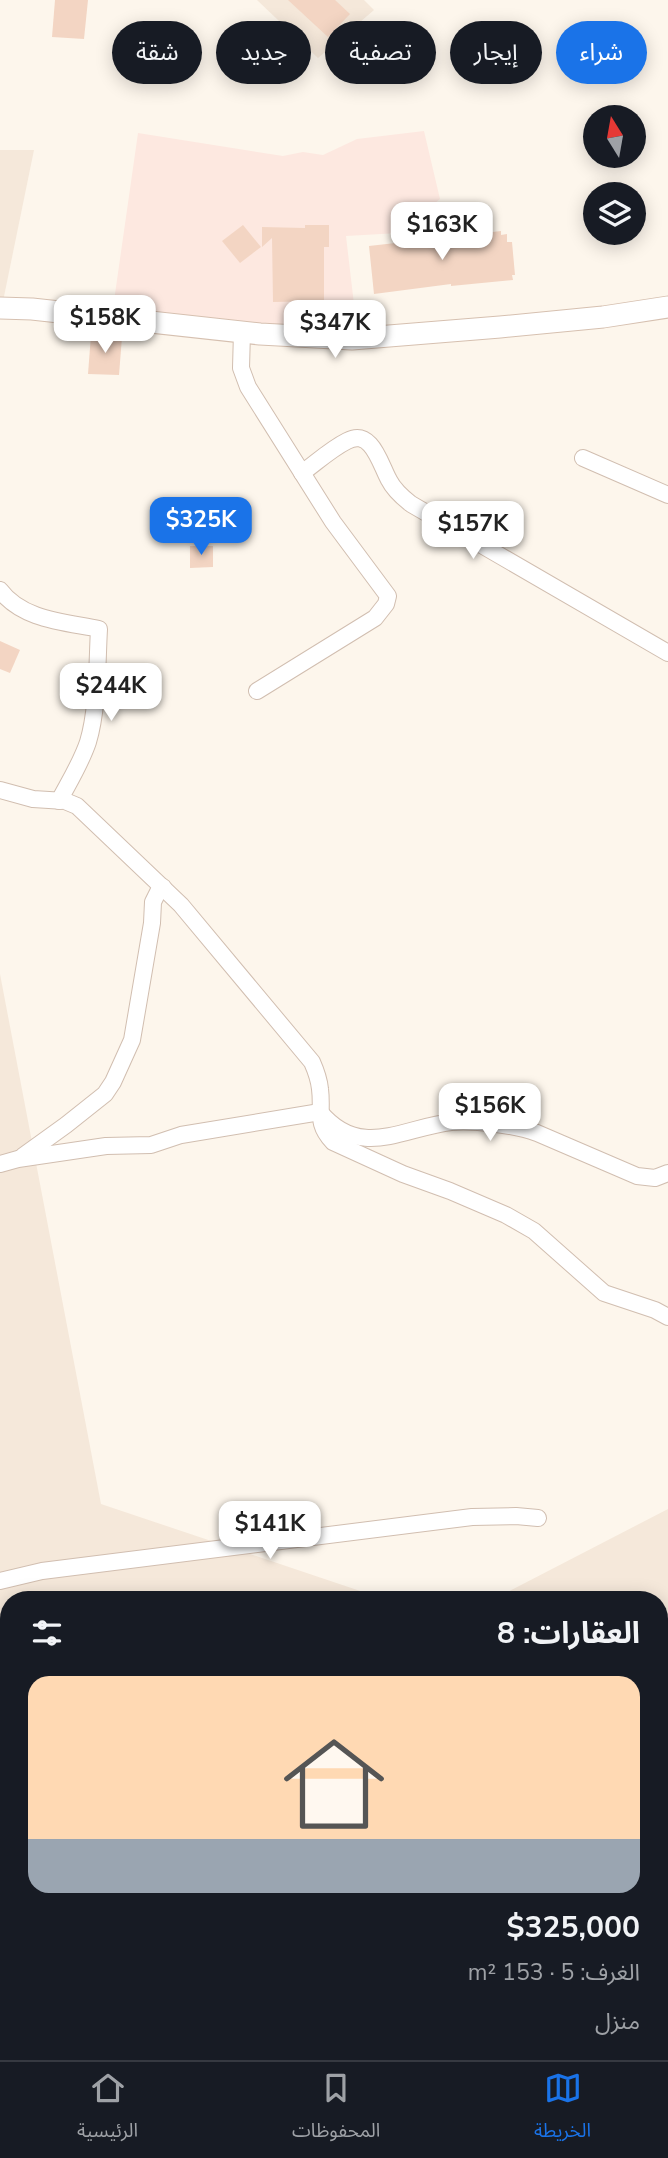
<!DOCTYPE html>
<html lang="ar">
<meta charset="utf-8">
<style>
:root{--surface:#171b24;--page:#242831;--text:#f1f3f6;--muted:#9ea1a6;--line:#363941;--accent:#1a73e8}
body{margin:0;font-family:"Nunito Sans","Noto Sans Arabic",sans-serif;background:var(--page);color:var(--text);direction:rtl;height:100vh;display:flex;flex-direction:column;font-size:26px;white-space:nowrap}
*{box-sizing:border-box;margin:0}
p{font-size:23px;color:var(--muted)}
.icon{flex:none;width:38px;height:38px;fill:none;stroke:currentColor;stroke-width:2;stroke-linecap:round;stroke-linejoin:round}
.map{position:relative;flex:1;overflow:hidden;direction:ltr}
.panel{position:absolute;left:0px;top:1591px;width:668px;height:471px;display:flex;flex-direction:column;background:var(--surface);border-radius:28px 28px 0 0;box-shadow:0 4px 18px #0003;direction:rtl}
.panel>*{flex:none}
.guide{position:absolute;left:21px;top:21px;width:626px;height:63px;direction:rtl;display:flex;gap:14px}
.needle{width:46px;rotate:349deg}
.fabs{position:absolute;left:583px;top:105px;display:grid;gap:14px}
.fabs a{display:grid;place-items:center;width:63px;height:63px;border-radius:50%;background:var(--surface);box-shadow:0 4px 18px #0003;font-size:35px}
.price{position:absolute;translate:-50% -60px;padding:0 16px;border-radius:14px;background:#fff;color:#222;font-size:23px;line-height:46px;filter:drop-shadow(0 2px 4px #0008)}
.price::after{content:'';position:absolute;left:50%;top:42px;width:21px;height:16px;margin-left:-10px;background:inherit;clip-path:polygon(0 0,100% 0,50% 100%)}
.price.on{background:var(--accent);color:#fff}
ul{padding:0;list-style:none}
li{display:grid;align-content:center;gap:14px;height:371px;padding:0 28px}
li span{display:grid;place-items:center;height:217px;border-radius:21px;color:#555}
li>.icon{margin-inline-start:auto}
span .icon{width:126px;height:126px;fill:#fffc;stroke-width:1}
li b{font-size:30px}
h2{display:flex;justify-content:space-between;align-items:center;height:84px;padding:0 28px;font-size:30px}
.chip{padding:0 24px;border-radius:32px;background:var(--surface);box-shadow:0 4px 18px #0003;font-size:24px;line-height:63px}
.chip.on{background:var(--accent);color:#fff}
.menu{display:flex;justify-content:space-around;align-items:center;height:98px;border-top:2px solid var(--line);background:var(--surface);font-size:19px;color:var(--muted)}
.menu a{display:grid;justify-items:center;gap:4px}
.menu .on{color:var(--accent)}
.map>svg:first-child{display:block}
.residential{fill:#f5e8da}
.commercial{fill:#fde8e0}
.building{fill:#f3d5c3}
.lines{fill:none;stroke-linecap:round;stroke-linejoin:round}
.minor-casing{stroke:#d1beb0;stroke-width:18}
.secondary-casing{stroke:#d6c0b0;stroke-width:23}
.minor{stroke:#fff;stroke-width:16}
.secondary{stroke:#fff;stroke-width:21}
</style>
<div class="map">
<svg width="668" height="2060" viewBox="0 0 668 2060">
<rect width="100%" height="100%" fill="#fdf6ec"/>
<g class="residential">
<polygon points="257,0 364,0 374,10 318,58"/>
<polygon points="0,150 34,150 0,316"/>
<polygon points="0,974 101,1504 384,1599 9,1600 9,2053 406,2053 398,2060 0,2060"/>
<polygon points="668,1509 668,1829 660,1837 660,1600 492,1600"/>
</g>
<polygon class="commercial" points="424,131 440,199 399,233 346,236 357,330 314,329 113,308 138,133 283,156 303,152 323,155 357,139"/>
<g class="building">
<polygon points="55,0 88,0 84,39 52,37"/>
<polygon points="288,0 335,0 350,14 328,37"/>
<polygon points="243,225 261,247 240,263 222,241"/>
<polygon points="305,225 329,225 329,247 324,247 324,301 273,302 272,238 262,247 262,227 305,228"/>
<polygon points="501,231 501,235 507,234 507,242 512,242 515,275 512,275 513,280 451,286 451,284 374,294 369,246"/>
<polygon points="91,335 122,337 119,375 88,374"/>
<polygon points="190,546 213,546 213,567 190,568"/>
<polygon points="0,641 20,650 10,673 0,669"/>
</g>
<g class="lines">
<g class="minor-casing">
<g id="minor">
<polyline points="242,332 241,368 248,387 333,522 388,596 386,604 375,618 257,691"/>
<polyline points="583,458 668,495"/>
<path d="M302,473C317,462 331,449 347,441C372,428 380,464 389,480C394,490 402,497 411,504L668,653"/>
<path d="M0,590C22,620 65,622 99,629C97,664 98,709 88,742C81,763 69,782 59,801"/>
<path d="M0,790L33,799L65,801L77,806L181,905L312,1062C316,1071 319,1079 320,1089C323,1112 315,1123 333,1142L403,1174L450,1191L506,1215L534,1231L604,1293L655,1310L668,1317"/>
<polyline points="23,1156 66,1125 105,1094 113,1082 132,1040 152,923 153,902 158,892 163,887"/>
<path d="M0,1164L18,1159L106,1146L151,1145L181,1135L320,1112C360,1160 402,1128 451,1122C475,1120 515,1125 537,1133L637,1176L655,1178L668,1173"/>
<polyline points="0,1581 42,1571 472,1517 516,1516 538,1518"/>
<polyline points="660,1725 668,1720"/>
<polyline points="121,2060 128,2053"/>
<polyline points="258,2060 262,2053"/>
</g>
</g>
<g class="secondary-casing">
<polyline id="secondary" points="0,308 32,309 260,334 352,339 500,327 603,317 668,307"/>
</g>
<use href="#minor" class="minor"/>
<use href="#secondary" class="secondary"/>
</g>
</svg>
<div class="fabs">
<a><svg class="needle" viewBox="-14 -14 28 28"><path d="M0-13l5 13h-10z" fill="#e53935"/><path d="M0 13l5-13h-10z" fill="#9ea1a6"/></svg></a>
<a><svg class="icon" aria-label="layers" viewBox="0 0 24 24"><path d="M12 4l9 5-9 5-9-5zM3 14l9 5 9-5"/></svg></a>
</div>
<b class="price" style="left:442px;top:262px">$163K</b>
<b class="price" style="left:105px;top:355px">$158K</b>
<b class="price" style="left:335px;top:360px">$347K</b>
<b class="price on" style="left:201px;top:557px">$325K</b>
<b class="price" style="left:473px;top:561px">$157K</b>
<b class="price" style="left:111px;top:723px">$244K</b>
<b class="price" style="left:490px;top:1143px">$156K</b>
<b class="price" style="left:270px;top:1561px">$141K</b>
<div class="guide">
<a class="chip on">شراء</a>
<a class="chip">إيجار</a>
<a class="chip">تصفية</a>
<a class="chip">جديد</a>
<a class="chip">شقة</a>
</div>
<section class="panel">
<h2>العقارات: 8<svg class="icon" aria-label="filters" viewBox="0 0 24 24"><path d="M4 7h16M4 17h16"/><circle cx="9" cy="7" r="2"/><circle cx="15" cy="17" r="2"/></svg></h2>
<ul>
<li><span style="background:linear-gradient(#ffd9b3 75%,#9aa5b1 0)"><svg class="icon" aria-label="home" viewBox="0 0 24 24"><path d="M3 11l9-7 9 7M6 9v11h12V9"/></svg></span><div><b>$325,000</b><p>الغرف: 5 · 153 m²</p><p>منزل</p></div></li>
</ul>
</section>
</div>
<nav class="menu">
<a class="on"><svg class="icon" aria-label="map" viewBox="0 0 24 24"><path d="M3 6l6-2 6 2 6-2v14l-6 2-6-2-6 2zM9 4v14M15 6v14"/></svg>الخريطة</a>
<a><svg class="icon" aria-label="saved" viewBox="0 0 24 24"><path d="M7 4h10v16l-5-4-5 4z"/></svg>المحفوظات</a>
<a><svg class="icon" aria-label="home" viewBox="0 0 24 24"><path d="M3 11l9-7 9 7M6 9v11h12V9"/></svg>الرئيسية</a>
</nav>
